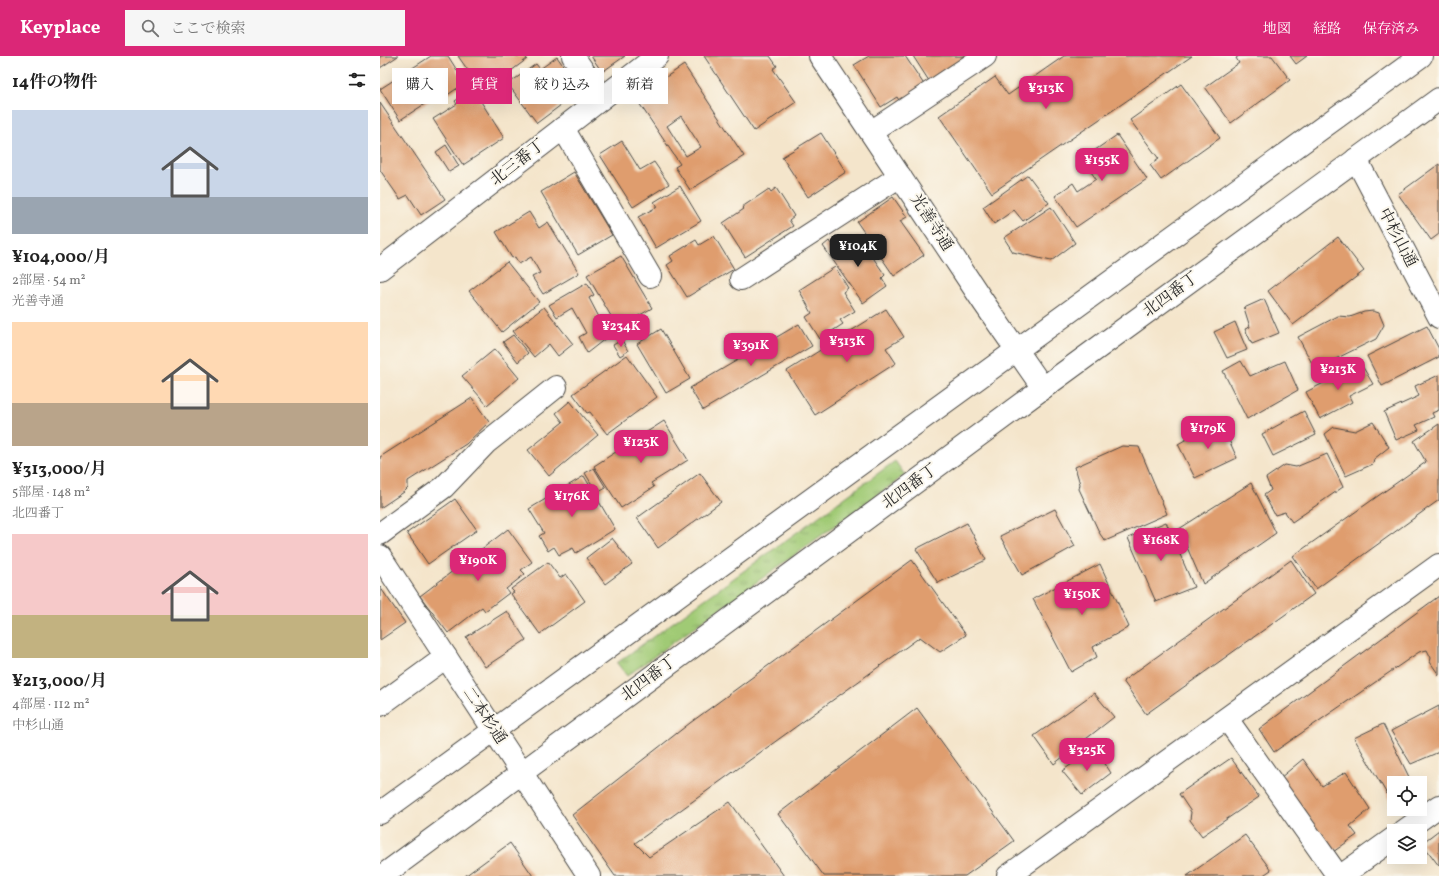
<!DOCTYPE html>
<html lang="ja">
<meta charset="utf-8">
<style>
:root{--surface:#fff;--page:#f6f6f6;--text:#222;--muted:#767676;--accent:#db2777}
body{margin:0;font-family:Vollkorn,"Noto Serif JP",serif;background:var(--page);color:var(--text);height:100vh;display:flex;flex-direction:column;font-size:15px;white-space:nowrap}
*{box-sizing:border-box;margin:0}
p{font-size:13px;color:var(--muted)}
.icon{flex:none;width:22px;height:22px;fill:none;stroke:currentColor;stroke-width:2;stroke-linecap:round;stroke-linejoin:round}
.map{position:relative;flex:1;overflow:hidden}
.sheet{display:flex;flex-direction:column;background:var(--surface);width:380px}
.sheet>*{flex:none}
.hud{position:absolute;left:12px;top:12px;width:380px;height:36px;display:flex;gap:8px}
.buttons{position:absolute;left:1007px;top:720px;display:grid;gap:8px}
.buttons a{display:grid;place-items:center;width:40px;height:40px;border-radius:0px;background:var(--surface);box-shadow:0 4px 16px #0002;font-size:20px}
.price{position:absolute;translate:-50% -34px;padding:0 9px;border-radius:8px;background:var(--accent);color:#fff;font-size:13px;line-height:26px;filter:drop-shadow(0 1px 2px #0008)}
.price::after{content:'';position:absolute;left:50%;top:24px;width:12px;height:9px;margin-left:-6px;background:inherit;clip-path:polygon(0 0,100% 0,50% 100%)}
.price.active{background:#222;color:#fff}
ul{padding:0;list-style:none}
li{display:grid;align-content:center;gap:8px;height:212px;padding:0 12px}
li span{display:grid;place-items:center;height:124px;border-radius:0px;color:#555}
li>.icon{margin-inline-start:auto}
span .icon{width:72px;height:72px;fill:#fffc;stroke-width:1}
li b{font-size:17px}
h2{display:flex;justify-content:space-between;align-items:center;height:48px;padding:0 12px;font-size:17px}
.pill{padding:0 14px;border-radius:0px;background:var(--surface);box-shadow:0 4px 16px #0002;font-size:14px;line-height:36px}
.pill.active{background:var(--accent);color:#fff}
header{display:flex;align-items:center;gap:24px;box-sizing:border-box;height:56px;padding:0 20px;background:var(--accent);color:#fff}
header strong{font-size:19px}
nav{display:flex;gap:22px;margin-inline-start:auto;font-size:14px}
.search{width:280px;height:36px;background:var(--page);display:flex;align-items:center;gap:10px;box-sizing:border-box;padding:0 14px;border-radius:0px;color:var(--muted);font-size:15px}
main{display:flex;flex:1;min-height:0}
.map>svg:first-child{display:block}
.grass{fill:url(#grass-tufts);stroke:#667a50}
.building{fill:#df9d6e;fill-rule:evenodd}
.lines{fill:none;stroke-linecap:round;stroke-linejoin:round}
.minor-casing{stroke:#494743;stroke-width:24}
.minor{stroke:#fff;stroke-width:22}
.labels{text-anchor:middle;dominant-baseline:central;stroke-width:4;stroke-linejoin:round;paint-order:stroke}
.street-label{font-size:16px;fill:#2b2b2b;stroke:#fbf7ec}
</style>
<header>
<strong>Keyplace</strong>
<div class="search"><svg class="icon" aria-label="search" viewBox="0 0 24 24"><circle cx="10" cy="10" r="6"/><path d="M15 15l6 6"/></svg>ここで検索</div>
<nav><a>地図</a><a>経路</a><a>保存済み</a></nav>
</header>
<main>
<section class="sheet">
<h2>14件の物件<svg class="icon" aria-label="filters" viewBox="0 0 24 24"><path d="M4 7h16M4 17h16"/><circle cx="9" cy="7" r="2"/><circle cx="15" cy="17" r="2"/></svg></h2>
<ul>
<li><span style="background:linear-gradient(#c9d6e8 70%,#9aa5b1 0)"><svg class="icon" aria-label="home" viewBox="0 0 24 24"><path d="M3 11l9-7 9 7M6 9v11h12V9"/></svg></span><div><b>¥104,000/月</b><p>2部屋 · 54 m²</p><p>光善寺通</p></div></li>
<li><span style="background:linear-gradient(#ffd9b3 65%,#b9a48a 0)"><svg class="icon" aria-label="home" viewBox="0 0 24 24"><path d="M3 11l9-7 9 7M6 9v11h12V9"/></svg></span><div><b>¥313,000/月</b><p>5部屋 · 148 m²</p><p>北四番丁</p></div></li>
<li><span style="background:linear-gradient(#f6c9c9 65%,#c2b280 0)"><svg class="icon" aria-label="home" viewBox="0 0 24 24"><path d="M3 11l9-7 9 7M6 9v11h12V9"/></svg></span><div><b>¥213,000/月</b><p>4部屋 · 112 m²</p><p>中杉山通</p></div></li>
</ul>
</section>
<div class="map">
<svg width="1059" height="820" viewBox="0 0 1059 820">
<defs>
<pattern id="grass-tufts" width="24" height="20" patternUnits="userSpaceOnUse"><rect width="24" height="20" fill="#a0ca75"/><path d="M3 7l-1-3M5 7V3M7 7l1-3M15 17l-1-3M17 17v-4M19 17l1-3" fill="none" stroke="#83a460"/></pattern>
</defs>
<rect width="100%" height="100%" fill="#fbf7ec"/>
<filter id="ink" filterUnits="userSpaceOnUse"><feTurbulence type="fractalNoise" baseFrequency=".025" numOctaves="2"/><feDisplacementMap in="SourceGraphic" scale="8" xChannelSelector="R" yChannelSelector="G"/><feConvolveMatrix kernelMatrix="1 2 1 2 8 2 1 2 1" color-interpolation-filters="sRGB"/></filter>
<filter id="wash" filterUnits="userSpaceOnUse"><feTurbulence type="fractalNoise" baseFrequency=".012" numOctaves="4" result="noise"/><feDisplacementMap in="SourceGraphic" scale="16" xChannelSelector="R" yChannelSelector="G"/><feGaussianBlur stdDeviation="0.9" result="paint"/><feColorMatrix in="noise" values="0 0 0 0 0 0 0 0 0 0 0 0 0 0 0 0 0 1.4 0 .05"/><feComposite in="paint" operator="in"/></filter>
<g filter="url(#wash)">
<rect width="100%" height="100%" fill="#f4e5cb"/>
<polygon class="grass" points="515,405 525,419 247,620 237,607"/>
<g id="blocks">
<g class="building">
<polygon points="0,0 18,0 0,12"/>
<polygon points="51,0 68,0 85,27 63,42 60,38 20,64 0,33"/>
<polygon points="78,0 145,0 147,3 103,36"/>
<polygon points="211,0 245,0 222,16"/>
<polygon points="324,0 390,0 397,10 393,13 416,46 374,75"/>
<polygon points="489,0 525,0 545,30 520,46 517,41 501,51 474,9"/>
<polygon points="533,0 594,0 551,28"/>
<polygon points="684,0 812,0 612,137 559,60 615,21 628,39"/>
<polygon points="859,0 892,0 910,24 851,67 825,31 859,7 856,2"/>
<polygon points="910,0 927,0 916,8"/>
<polygon points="177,1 201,34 157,67 128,28 156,8 160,13"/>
<path d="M304,9L364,100L310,134L295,111L300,108L259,47L278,34L274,29ZM301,60L321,91L306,100L287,70Z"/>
<polygon points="801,28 840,82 781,124 770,109 779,103 750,64"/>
<polygon points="93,33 124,82 83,109 53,63 77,48 75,45"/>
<polygon points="0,47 65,143 41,159 28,139 20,143 0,114"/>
<polygon points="441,77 466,116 428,141 402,101"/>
<polygon points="737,79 767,123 696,171 675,140 693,127 698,135 716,123 702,103"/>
<polygon points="242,85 260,114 274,106 289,128 253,151 220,99"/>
<polygon points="66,89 79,110 69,116 56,96"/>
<polygon points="1059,108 1059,178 1051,184 1018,138"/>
<polygon points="194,116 232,179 198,199 161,136"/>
<polygon points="648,119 669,147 643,165 634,154 614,168 603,151"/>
<polygon points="300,130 321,165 276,192 258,161 277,151 274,146"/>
<polygon points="396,132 414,160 409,164 413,170 365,201 343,167 364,153 362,151 389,133 391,136"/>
<polygon points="513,141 527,161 520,165 544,199 514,220 477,166"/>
<polygon points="671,151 695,187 671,205 633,196 624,182"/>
<polygon points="149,156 159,172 168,166 199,217 163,238 152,221 160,217 151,201 139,208 135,201 132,202 116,176"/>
<polygon points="334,180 354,213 307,241 287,209 293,205 290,200 316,184 319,189"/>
<polygon points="478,180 505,219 502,222 507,230 483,247 443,190 449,185 456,195"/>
<polygon points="958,181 984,215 913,269 888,235"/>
<polygon points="241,200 272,252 238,272 207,219"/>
<polygon points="127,206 159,246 122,276 89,235"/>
<polygon points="455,211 468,232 463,236 475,255 460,264 463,268 440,283 426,261 432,257 419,234"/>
<polygon points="207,227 214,239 209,242 221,265 226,262 235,275 207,297 199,281 206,277 192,252 177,261 169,249"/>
<polygon points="884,243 899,277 872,288 865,273 870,271 864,252"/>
<polygon points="164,251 193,288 178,300 169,288 154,301 133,275"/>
<polygon points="506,253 524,281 506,292 516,307 435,359 407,315"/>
<polygon points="993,255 999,257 1004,269 996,283 935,313 918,281 958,260 970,261 984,256"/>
<polygon points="855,266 867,294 847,302 834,276"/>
<polygon points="419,268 432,290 323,354 310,332"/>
<polygon points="1047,270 1059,293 1059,301 1002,330 987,300"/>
<polygon points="281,273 310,323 286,337 257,288"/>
<polygon points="133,279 148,297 138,306 123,286"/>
<polygon points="242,284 248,295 240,300 233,289"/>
<polygon points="115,293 139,322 107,349 82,320"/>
<polygon points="247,299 277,341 227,378 210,356 207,357 193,338"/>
<polygon points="861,305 870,320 905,305 918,334 867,363 843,315"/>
<polygon points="981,308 993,328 969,340 972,346 940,363 926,336"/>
<polygon points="1059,319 1059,354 1052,357 1054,361 1036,369 1039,374 1016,384 1004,356 1039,340 1035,330"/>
<polygon points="92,342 109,366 86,388 28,425 28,432 24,436 0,452 0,401"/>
<polygon points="190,345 218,379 169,420 148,394 183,366 176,357"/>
<polygon points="924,355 936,379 893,400 882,378"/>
<polygon points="840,364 857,402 815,422 798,388"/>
<polygon points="284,365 308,404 271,427 274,431 241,452 214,410"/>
<polygon points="993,366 1009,391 994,403 993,408 966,420 945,378 954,371 975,375"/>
<polygon points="1059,368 1059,444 936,533 913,500 1046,406 1034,385"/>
<polygon points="742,390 759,391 787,458 725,485 720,478 699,433 700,428 695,411"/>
<polygon points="947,398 963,431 912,466 905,456 895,459 884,439 891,434 886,422 905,409 916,411"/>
<polygon points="214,412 226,432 217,437 205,417"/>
<polygon points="320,417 341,446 278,492 257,462"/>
<polygon points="204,420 235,473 196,497 193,492 179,499 174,491 168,495 159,480 164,477 149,453"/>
<polygon points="871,427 896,477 823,528 799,473"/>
<polygon points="75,443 97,474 48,508 27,477"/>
<polygon points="675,453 695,490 642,519 620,480"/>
<polygon points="786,466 814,531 776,546 748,482"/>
<polygon points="587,467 606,504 558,527 536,493"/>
<polygon points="128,473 152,506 141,514 145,518 126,533 129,537 105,555 102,551 68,577 40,540"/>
<polygon points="232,482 252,508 225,528 206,502"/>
<polygon points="532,504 586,579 560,596 540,581 255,787 269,801 350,746 404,820 235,820 192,759 310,667"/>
<polygon points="911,504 934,538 766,658 743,625"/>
<polygon points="168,506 180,522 186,518 205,545 160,578 131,538 134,536 131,533"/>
<polygon points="720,508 749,571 713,591 717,601 691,616 653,543"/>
<polygon points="0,531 25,567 0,584"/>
<polygon points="1059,540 1059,619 1050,606 1051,602 1047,594 1039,596 894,696 879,673"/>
<polygon points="127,555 146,584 105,611 86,581"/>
<polygon points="714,637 734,661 674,708 654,680"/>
<polygon points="1059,650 1059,696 1031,708 1011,675"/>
<polygon points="537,652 634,785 585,820 444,820 398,758"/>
<polygon points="1003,668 1030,723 1026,727 1014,727 1014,750 974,682"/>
<polygon points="715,692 731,717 702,739 682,715"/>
<polygon points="851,702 879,741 822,780 810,764 811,756 799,738"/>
<polygon points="923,703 942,730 966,716 990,753 970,770 977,779 953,796 900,722"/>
<polygon points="1059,774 1059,810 1042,787"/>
<polygon points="865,779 891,814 882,820 807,820"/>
<polygon points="130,787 153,820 85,820"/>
</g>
</g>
</g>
<g filter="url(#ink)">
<use href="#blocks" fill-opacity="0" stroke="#494743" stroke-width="1"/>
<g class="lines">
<g class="minor-casing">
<g id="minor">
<polyline points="193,0 222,42"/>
<polyline points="440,0 604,247 663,332"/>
<polyline points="183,72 270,220"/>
<polyline points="491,76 605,0"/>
<polyline points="976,103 1059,261"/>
<polyline points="0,213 277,0"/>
<polyline points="361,223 520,120"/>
<polyline points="0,478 64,431 106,387 176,331"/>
<polyline points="0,500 209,820"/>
<polyline points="0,649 66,601"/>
<polyline points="847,663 958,820"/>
<polyline points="0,757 1041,0"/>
<polyline points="1024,775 1059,750"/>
<polyline points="2,820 663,332 1059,43"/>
<polyline points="628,820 1059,509"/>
<polyline points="961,820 1014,782"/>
</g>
</g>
<use href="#minor" class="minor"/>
</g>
</g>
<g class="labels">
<g class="street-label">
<text transform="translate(138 107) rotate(-38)">北三番丁</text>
<text transform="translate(551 167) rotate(57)">光善寺通</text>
<text transform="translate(1017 182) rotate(62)">中杉山通</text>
<text transform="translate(791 239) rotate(-36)">北四番丁</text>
<text transform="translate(530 431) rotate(-36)">北四番丁</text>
<text transform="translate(269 623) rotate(-37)">北四番丁</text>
<text transform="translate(104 660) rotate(56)">二本杉通</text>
</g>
</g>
</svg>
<div class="buttons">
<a><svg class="icon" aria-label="locate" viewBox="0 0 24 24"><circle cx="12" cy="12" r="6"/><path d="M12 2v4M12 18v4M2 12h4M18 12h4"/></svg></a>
<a><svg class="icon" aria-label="layers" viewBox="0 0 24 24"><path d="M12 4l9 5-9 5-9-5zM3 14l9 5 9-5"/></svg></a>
</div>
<b class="price" style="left:666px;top:54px">¥313K</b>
<b class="price" style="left:722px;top:126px">¥155K</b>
<b class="price active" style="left:478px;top:212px">¥104K</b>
<b class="price" style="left:241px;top:292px">¥234K</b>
<b class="price" style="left:467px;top:307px">¥313K</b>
<b class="price" style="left:371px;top:311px">¥391K</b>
<b class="price" style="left:958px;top:335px">¥213K</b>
<b class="price" style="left:828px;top:394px">¥179K</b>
<b class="price" style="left:261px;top:408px">¥123K</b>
<b class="price" style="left:192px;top:462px">¥176K</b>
<b class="price" style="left:781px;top:506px">¥168K</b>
<b class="price" style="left:98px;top:526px">¥190K</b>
<b class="price" style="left:702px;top:560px">¥150K</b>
<b class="price" style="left:707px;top:716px">¥325K</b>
<div class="hud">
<a class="pill">購入</a>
<a class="pill active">賃貸</a>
<a class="pill">絞り込み</a>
<a class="pill">新着</a>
</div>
</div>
</main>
